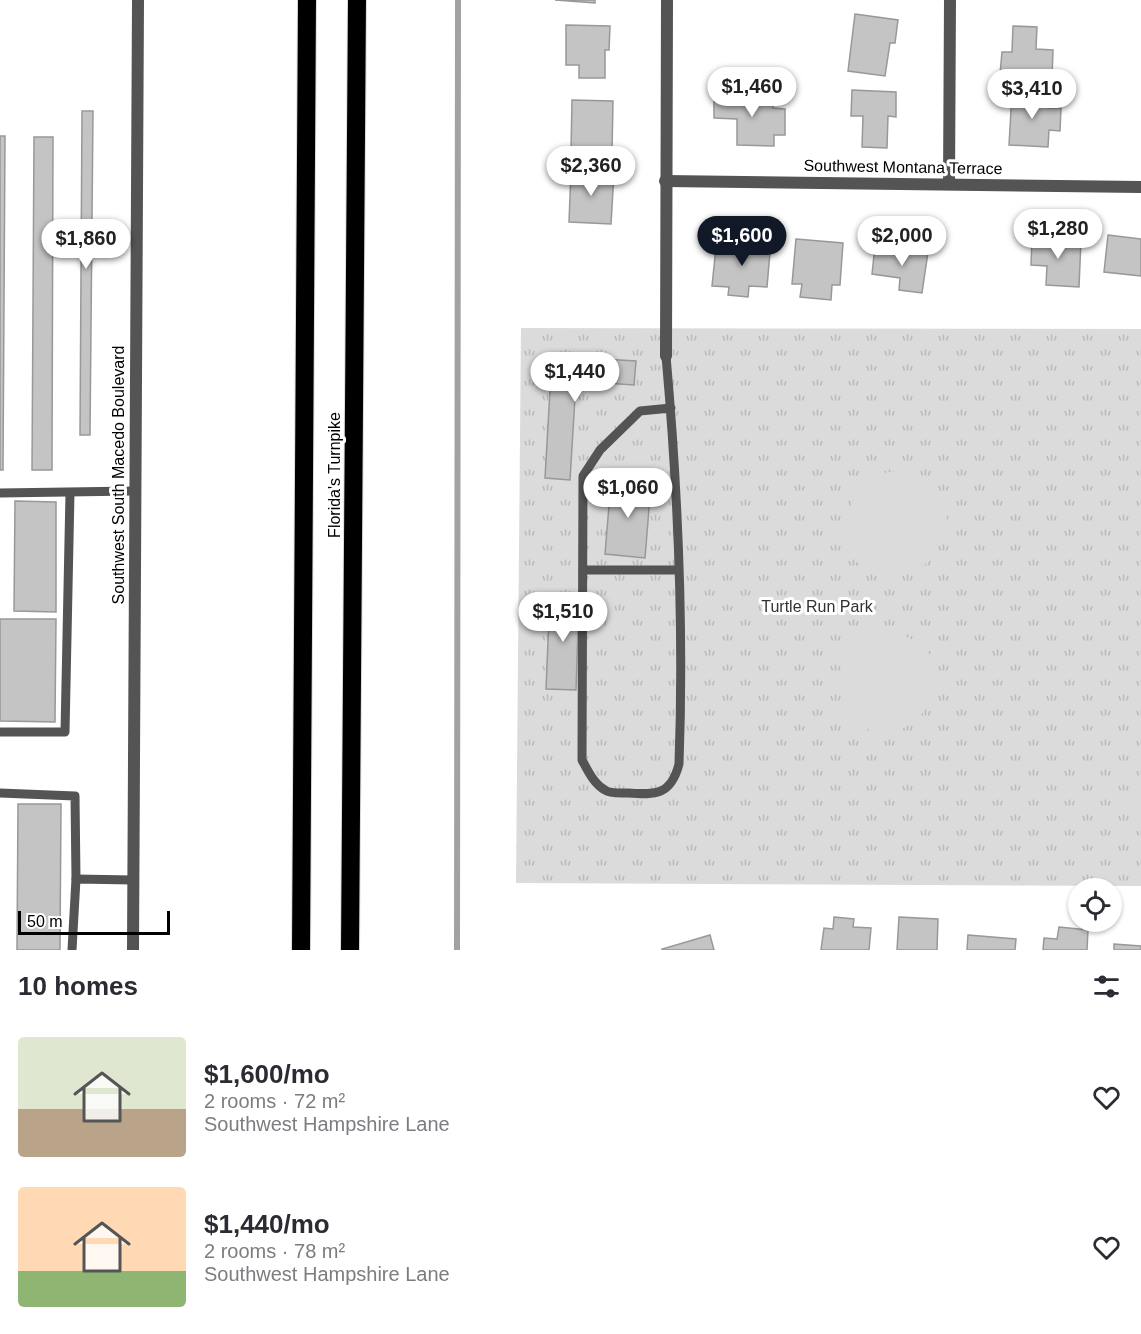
<!DOCTYPE html>
<meta charset="utf-8">
<style>
:root{--surface:#fff;--page:#f2f2f3;--text:#2b2b33;--muted:#7c7c81;--accent:#111827}
body{margin:0;font-family:Arial,sans-serif;background:var(--page);color:var(--text);height:100vh;display:flex;flex-direction:column;font-size:22px;white-space:nowrap}
*{box-sizing:border-box;margin:0}
p{font-size:20px;color:var(--muted)}
.icon{flex:none;width:33px;height:33px;fill:none;stroke:currentColor;stroke-width:2;stroke-linecap:round;stroke-linejoin:round}
.map{position:relative;height:950px;overflow:hidden}
.details{display:flex;flex-direction:column;background:var(--surface);flex:1}
.details>*{flex:none}
.controls{position:absolute;left:1068px;top:878px;display:grid;gap:12px}
.controls a{display:grid;place-items:center;width:54px;height:54px;border-radius:50%;background:var(--surface);box-shadow:0 2px 4px #0004;font-size:30px}
.scale{position:absolute;left:18px;bottom:15px;width:152px;box-sizing:border-box;padding-left:6px;border:3px solid #000;border-top:0;font-size:16px;line-height:21px;white-space:nowrap;color:#000;-webkit-text-stroke:4px #fff;paint-order:stroke}
.price{position:absolute;translate:-50% -51px;padding:0 14px;border-radius:21px;background:#fff;color:#222;font-size:20px;line-height:39px;filter:drop-shadow(0 2px 3px #0008)}
.price::after{content:'';position:absolute;left:50%;top:36px;width:18px;height:14px;margin-left:-9px;background:inherit;clip-path:polygon(0 0,100% 0,50% 100%)}
.price.on{background:var(--accent);color:#fff}
ul{padding:0;list-style:none}
li{display:flex;align-items:center;gap:18px;height:150px;padding:0 18px}
li span{display:grid;place-items:center;flex:none;width:168px;height:120px;border-radius:6px;color:#555}
li>.icon{margin-inline-start:auto}
span .icon{width:72px;height:72px;fill:#fffc;stroke-width:1}
li b{font-size:26px}
h2{display:flex;justify-content:space-between;align-items:center;height:72px;padding:0 18px;font-size:26px}
.map>svg:first-child{display:block}
.park{fill:url(#park-tufts)}
.pitch{fill:#dbdbdb}
.lines{fill:none;stroke-linecap:round;stroke-linejoin:round}
.stream{stroke:#a2a2a2;stroke-width:6}
.building{fill:#c4c4c4;stroke:#989898;stroke-width:1.5}
.highway-casing{stroke:#dbdbdb;stroke-width:20}
.lane{stroke:#545454;stroke-width:9}
.street{stroke:#545454;stroke-width:12}
.highway{stroke:#000;stroke-width:18}
.labels{text-anchor:middle;dominant-baseline:central;stroke-width:6;stroke-linejoin:round;paint-order:stroke}
.street-label{font-size:16px;fill:#000;stroke:#fff}
.park-label{font-size:16px;fill:#323232;stroke:#fff}
</style>
<div class="map">
<svg width="1141" height="950" viewBox="0 0 1141 950">
<defs>
<pattern id="park-tufts" width="24" height="20" patternUnits="userSpaceOnUse" patternTransform="scale(1.5)"><rect width="24" height="20" fill="#dbdbdb"/><path d="M3 7l-1-3M5 7V3M7 7l1-3M15 17l-1-3M17 17v-4M19 17l1-3" fill="none" stroke="#bababa"/></pattern>
</defs>
<rect width="100%" height="100%" fill="#fff"/>
<polygon class="park" points="521,328 1141,329 1141,886 516,883"/>
<g class="pitch">
<path d="M907,470C925,474 946,500 947,518C947,524 936,553 932,558C920,573 891,572 874,574C855,560 843,555 842,530C853,517 849,509 855,495C864,473 887,472 907,470Z"/>
<path d="M880,629C893,633 908,636 919,643C928,649 938,667 939,678C939,688 933,700 927,707C912,729 885,742 861,725C858,723 852,720 849,717C840,704 849,690 846,677C845,673 841,669 840,665C837,642 863,635 880,629Z"/>
<polygon points="1133,799 1141,799 1141,830 1131,830"/>
</g>
<g class="lines">
<polyline class="stream" points="457,950 458,0"/>
</g>
<g class="building">
<polygon points="555,0 595,0 595,3"/>
<polygon points="855,14 898,20 895,43 890,43 885,76 848,71"/>
<polygon points="566,25 610,26 609,50 605,50 605,78 579,78 579,65 566,65"/>
<polygon points="1013,26 1037,27 1036,49 1053,50 1052,77 1000,74 1002,52 1012,52"/>
<polygon points="852,90 896,92 896,117 888,116 887,148 862,147 863,116 851,116"/>
<polygon points="1012,93 1048,95 1048,108 1061,108 1060,131 1049,130 1048,147 1009,145"/>
<polygon points="714,96 774,97 773,108 785,109 785,135 774,135 774,146 737,145 737,119 714,118"/>
<polygon points="572,100 613,101 612,152 571,151"/>
<polygon points="82,111 93,111 90,435 80,435"/>
<polygon points="0,136 5,136 3,470 0,470"/>
<polygon points="34,137 53,137 52,470 32,470"/>
<polygon points="571,171 614,173 611,224 569,222"/>
<polygon points="1108,235 1141,239 1141,276 1104,272"/>
<polygon points="1032,238 1081,240 1079,287 1046,285 1047,266 1031,265"/>
<polygon points="749,239 771,241 767,287 749,286 748,297 728,295 729,287 712,286 716,247 748,249"/>
<polygon points="796,239 843,243 840,285 832,285 831,300 800,297 802,284 792,284"/>
<polygon points="875,246 928,252 922,293 899,290 900,278 872,274"/>
<polygon points="552,356 636,361 634,385 576,381 570,480 545,478"/>
<polygon points="611,481 651,484 645,558 605,554"/>
<polygon points="15,501 56,502 56,612 14,611"/>
<polygon points="550,595 579,596 576,690 546,689"/>
<polygon points="0,619 56,619 55,722 0,721"/>
<polygon points="18,804 61,804 60,950 17,950"/>
<polygon points="834,917 854,919 853,927 871,928 869,950 821,950 824,928 833,929"/>
<polygon points="899,917 938,919 937,950 897,950"/>
<polygon points="1059,927 1088,930 1087,950 1043,950 1044,938 1057,939"/>
<polygon points="710,935 714,950 663,950 662,949"/>
<polygon points="968,935 1016,939 1015,950 967,950"/>
<polygon points="1114,944 1141,946 1141,950 1114,950"/>
</g>
<g class="lines">
<g class="highway-casing">
<g id="highway">
<polyline points="301,950 307,0"/>
<polyline points="350,950 357,0"/>
</g>
</g>
<g class="lane">
<path d="M666,356C678,491 684,628 679,764C671,795 656,795 628,793C621,793 610,794 605,790C594,784 588,771 582,760L583,476L600,450L640,411L671,408"/>
<polyline points="0,493 134,491"/>
<polyline points="583,570 678,570"/>
<polyline points="0,732 65,732 70,493"/>
<polyline points="0,793 75,796 76,879"/>
<polyline points="72,950 76,879 133,880"/>
</g>
<g class="street">
<polyline points="665,181 1141,187"/>
<polyline points="949,184 950,0"/>
<polyline points="666,356 667,0"/>
<polyline points="133,950 138,0"/>
</g>
<use href="#highway" class="highway"/>
</g>
<g class="labels">
<g class="street-label">
<text transform="translate(903 167) rotate(1)">Southwest Montana Terrace</text>
<text transform="translate(118 475) rotate(-90)">Southwest South Macedo Boulevard</text>
<text transform="translate(334 475) rotate(-90)">Florida's Turnpike</text>
</g>
<g class="park-label">
<text x="817" y="606">Turtle Run Park</text>
</g>
</g>
</svg>
<div class="controls">
<a><svg class="icon" aria-label="locate" viewBox="0 0 24 24"><circle cx="12" cy="12" r="6"/><path d="M12 2v4M12 18v4M2 12h4M18 12h4"/></svg></a>
</div>
<div class="scale">50 m</div>
<b class="price" style="left:752px;top:118px">$1,460</b>
<b class="price" style="left:1032px;top:120px">$3,410</b>
<b class="price" style="left:591px;top:197px">$2,360</b>
<b class="price" style="left:1058px;top:260px">$1,280</b>
<b class="price on" style="left:742px;top:267px">$1,600</b>
<b class="price" style="left:902px;top:267px">$2,000</b>
<b class="price" style="left:86px;top:270px">$1,860</b>
<b class="price" style="left:575px;top:403px">$1,440</b>
<b class="price" style="left:628px;top:519px">$1,060</b>
<b class="price" style="left:563px;top:643px">$1,510</b>
</div>
<section class="details">
<h2>10 homes<svg class="icon" aria-label="filters" viewBox="0 0 24 24"><path d="M4 7h16M4 17h16"/><circle cx="9" cy="7" r="2"/><circle cx="15" cy="17" r="2"/></svg></h2>
<ul>
<li><span style="background:linear-gradient(#dfe7d0 60%,#b9a48a 0)"><svg class="icon" aria-label="home" viewBox="0 0 24 24"><path d="M3 11l9-7 9 7M6 9v11h12V9"/></svg></span><div><b>$1,600/mo</b><p>2 rooms · 72 m²</p><p>Southwest Hampshire Lane</p></div><svg class="icon" aria-label="heart" viewBox="0 0 24 24"><path d="M12 20l-8-8c-3-5 5-10 8-4 3-6 11-1 8 4z"/></svg></li>
<li><span style="background:linear-gradient(#ffd9b3 70%,#8fb573 0)"><svg class="icon" aria-label="home" viewBox="0 0 24 24"><path d="M3 11l9-7 9 7M6 9v11h12V9"/></svg></span><div><b>$1,440/mo</b><p>2 rooms · 78 m²</p><p>Southwest Hampshire Lane</p></div><svg class="icon" aria-label="heart" viewBox="0 0 24 24"><path d="M12 20l-8-8c-3-5 5-10 8-4 3-6 11-1 8 4z"/></svg></li>
</ul>
</section>
